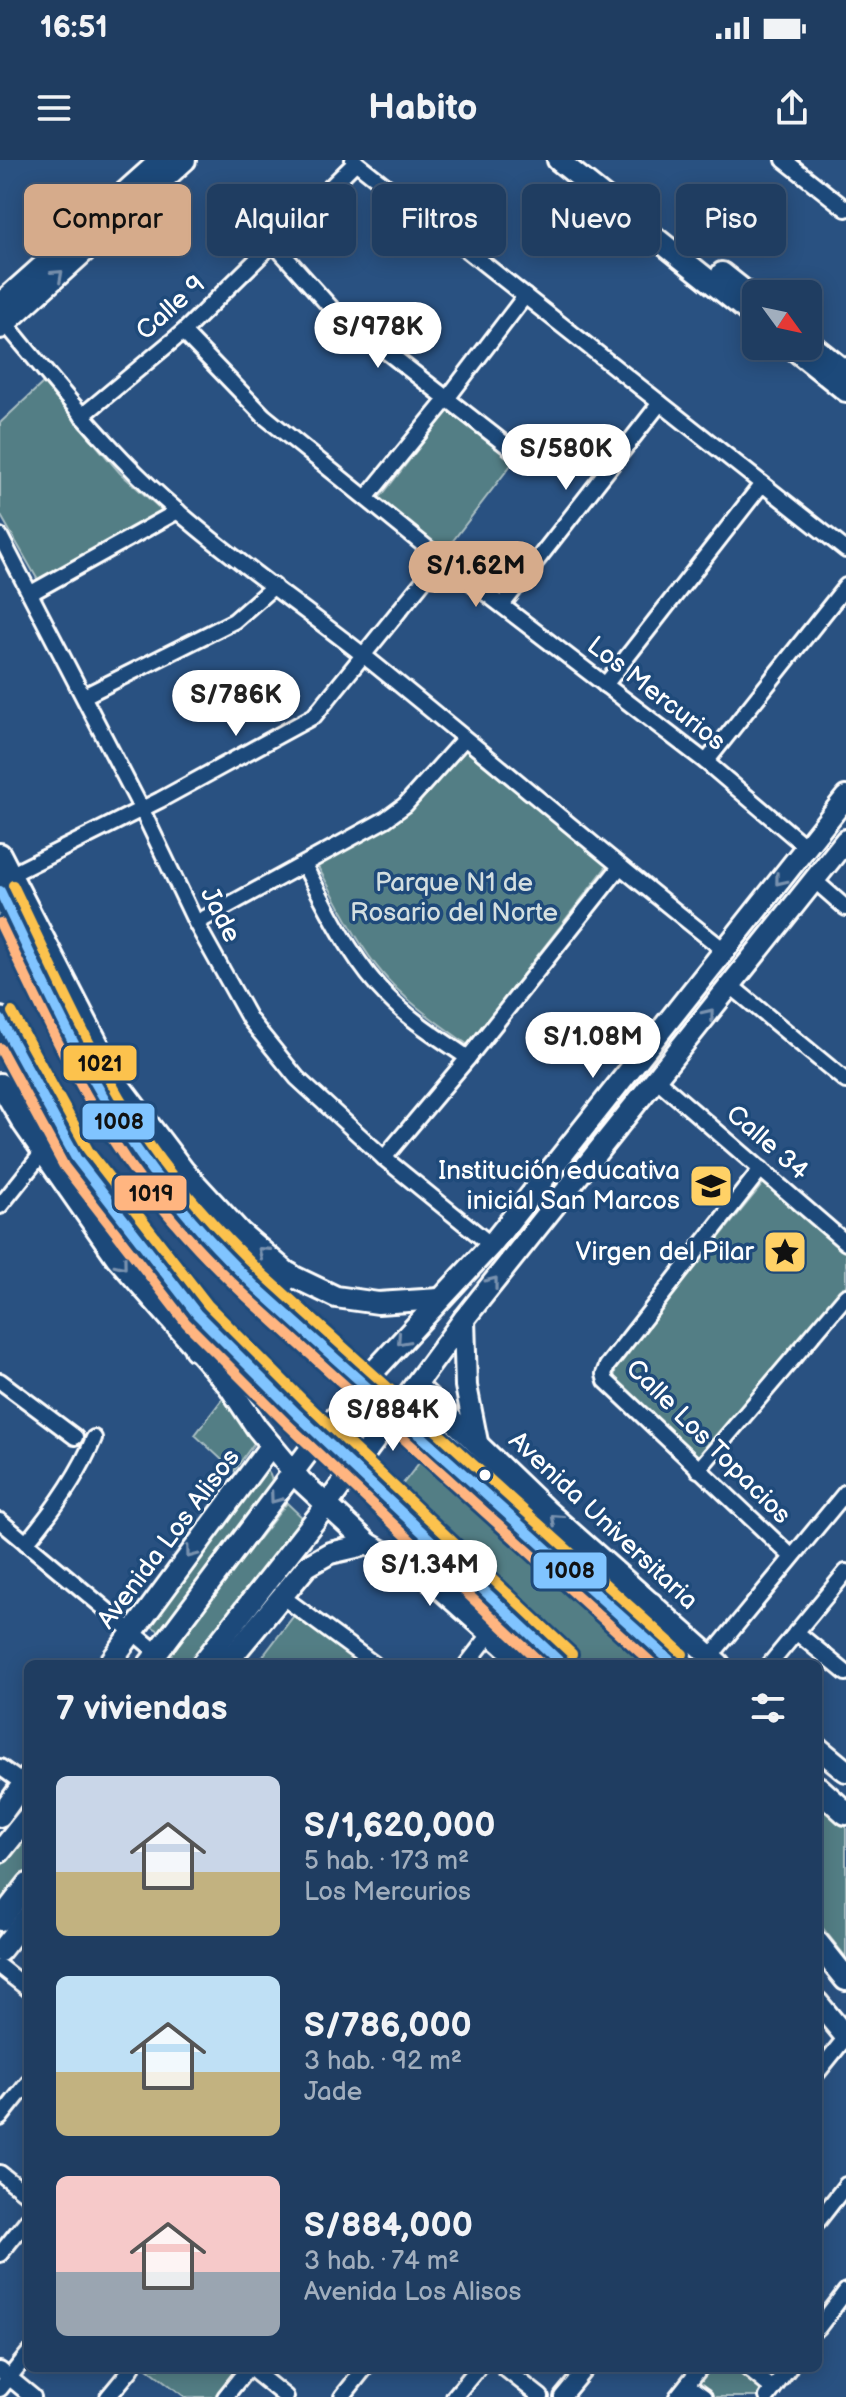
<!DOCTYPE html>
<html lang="es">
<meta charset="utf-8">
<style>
:root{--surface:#1f3d61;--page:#274467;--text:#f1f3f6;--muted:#a1aebd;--line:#3c5676;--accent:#d6ab8b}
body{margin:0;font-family:"Balsamiq Sans",sans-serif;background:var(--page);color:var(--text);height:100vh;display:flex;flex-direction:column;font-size:30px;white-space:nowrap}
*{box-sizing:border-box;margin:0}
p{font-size:26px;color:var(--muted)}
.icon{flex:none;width:44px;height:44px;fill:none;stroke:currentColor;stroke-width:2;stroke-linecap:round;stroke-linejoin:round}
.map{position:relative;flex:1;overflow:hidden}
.drawer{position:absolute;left:24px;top:1500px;width:798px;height:712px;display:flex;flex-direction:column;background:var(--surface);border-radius:12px;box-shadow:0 4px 20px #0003,0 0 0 2px var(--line)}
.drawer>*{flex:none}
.banner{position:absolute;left:24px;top:24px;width:798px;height:72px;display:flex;gap:16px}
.needle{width:52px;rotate:123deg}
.controls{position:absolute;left:742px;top:120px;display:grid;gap:16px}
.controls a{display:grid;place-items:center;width:80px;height:80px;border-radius:12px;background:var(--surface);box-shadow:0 4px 20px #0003,0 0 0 2px var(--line);font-size:40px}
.price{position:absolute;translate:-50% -68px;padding:0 18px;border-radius:28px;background:#fff;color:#222;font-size:26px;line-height:52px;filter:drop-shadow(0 2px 4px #0008)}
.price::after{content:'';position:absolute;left:50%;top:48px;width:24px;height:18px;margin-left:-12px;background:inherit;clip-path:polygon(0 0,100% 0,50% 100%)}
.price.on{background:var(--accent);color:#111}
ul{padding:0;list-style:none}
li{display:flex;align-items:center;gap:24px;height:200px;padding:0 32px}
li span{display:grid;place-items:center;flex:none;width:224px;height:160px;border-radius:12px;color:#555}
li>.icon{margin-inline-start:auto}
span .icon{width:96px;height:96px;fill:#fffc;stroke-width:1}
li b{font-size:34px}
h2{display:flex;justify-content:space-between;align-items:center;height:96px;padding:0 32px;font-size:34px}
.tag{padding:0 28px;border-radius:12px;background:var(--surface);box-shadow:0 4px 20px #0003,0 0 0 2px var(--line);font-size:28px;line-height:72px}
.tag.on{background:var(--accent);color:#111}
.status{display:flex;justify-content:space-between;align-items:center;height:56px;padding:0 40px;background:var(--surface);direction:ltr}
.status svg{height:22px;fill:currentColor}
header{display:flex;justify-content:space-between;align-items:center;height:104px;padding:0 32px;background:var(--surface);font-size:36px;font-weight:700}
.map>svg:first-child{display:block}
.green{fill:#537e85;stroke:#a9bec2;stroke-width:2}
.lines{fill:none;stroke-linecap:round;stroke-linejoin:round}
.street-casing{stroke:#fff;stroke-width:20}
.secondary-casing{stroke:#fff;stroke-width:26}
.primary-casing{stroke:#fff;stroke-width:28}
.street{stroke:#1f4a7a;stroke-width:14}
.secondary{stroke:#1f4a7a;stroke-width:20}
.primary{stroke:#1f4a7a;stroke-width:22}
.bus-1-casing{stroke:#1f4a7a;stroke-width:16}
.bus-2-casing{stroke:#1f4a7a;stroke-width:16}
.bus-3-casing{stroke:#1f4a7a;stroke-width:16}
.bus-1{stroke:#80c4ff;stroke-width:10}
.bus-2{stroke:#ffb580;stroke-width:10}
.bus-3{stroke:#fcc24d;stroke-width:10}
.oneway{stroke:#7992af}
.bus-dot{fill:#fff;stroke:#1f4a7a;stroke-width:3}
.labels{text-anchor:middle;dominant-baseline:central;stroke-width:7;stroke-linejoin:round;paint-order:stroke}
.street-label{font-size:26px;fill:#fff;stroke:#1f4a7a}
.park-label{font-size:26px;fill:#d4dfe0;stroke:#1f4a7a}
.poi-label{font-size:26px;fill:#fff;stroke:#1f4a7a;text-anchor:end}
.line-badge{stroke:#1f4a7a;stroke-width:3}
.pale-badge-label{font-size:22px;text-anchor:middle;font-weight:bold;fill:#111}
</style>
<div class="status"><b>16:51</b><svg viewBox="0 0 49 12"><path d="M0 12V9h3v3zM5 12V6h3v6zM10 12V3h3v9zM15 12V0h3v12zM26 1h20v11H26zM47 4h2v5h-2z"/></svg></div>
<header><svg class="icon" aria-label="menu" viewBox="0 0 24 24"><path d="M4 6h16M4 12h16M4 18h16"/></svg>Habito<svg class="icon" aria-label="share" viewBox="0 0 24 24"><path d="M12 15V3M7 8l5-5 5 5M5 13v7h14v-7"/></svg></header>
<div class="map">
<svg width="846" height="2237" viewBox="0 0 846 2237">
<rect width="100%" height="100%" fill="#295181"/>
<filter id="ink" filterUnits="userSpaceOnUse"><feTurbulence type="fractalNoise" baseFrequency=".0125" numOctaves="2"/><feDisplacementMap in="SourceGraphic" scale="16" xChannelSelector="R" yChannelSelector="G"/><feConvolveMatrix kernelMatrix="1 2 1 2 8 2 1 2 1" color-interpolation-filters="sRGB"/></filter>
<g filter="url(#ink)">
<g class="green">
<polygon points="43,223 120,313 164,352 39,422 0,354 0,263"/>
<polygon points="448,251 514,301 445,391 379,339"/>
<path d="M465,590L607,706L468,885C438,863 406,842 382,813C356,782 338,742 318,707L422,639Z"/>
<polygon points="765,1021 846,1093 846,1126 698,1304 614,1220 616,1205"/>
<polygon points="223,1238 254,1283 234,1311 195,1275"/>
<polygon points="429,1290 666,1504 572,1504 399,1329"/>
<polygon points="262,1303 270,1315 276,1332 163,1473 149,1465"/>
<polygon points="287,1343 306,1361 193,1504 160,1504"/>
<polygon points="296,1453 354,1498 349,1504 257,1504"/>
<polygon points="818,1642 846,1667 846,1797 818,1762"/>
<polygon points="28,1672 28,1711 0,1746 0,1707"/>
<polygon points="147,2208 237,2208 240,2210 220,2237 185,2237"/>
<polygon points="707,2208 738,2208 768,2231 764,2237 694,2237 688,2233"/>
</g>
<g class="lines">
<g class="street-casing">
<g id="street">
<polyline points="353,0 846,390"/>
<polyline points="784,0 846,49"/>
<polyline points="274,84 332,149 519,295"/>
<path d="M1,158C45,211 87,264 136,313C205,381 287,435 363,495C484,592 602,694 724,790"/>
<polyline points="183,172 264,256 441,399 706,602 806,687"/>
<polyline points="82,256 183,172 356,2"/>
<polyline points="366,338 446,240 525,136"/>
<polyline points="0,376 142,650 196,763 250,860 297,918 384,998 491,1085"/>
<polyline points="31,433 178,351"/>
<polyline points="502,445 660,243"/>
<polyline points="605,525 762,324"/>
<polyline points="84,536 234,461 274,426"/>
<polyline points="706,602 846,426"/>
<path d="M304,705C329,751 351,800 388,837C411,861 441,879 468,898"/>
<polyline points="0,720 160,640 314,556 441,399"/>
<polyline points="814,720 846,748"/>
<polyline points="196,763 386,659 405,645 464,579"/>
<polyline points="731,826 846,921"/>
<polyline points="656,919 846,1083"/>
<polyline points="384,998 468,898 619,708"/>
<polyline points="761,1009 607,1206 604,1214 606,1221 791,1396"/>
<polyline points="0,1046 43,992"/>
<polyline points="0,1221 75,1277"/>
<polyline points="698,1310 846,1136"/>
<polyline points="0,1361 158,1493"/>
<path d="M26,1383C53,1351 78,1317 94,1278"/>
<polyline points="280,1435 374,1504"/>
<polyline points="796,1472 846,1513"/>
<polyline points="710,1497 846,1332"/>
<polyline points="467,1504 491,1473"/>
<polyline points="770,1504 846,1412"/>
<polyline points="0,1607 24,1624"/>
<polyline points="0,1807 28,1829"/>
<polyline points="818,1912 846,1877"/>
<polyline points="0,1958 28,1923"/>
<polyline points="0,2013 28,2035"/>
<polyline points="818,2061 846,2025"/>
<polyline points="0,2094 28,2059"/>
<polyline points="818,2168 846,2131"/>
<polyline points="250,2208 286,2237"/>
<polyline points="504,2208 541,2237"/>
<polyline points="747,2208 773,2229"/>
<polyline points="0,2210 33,2237"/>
<polyline points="687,2225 704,2237"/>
<polyline points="0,2229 28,2194"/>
<polyline points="108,2237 132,2208"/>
<polyline points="225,2237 248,2208"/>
<polyline points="342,2237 365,2208"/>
<polyline points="454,2237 478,2208"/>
<polyline points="562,2237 586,2208"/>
<polyline points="677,2237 700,2208"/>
<polyline points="767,2237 789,2208"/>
</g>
</g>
<g class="secondary-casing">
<g id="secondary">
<polyline points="558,0 756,158"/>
<polyline points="722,113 756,140"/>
<polyline points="0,144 161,0"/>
<polyline points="0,168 185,0"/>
<polyline points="808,182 846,212"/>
<polyline points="790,186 846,231"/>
<polyline points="0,694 119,925 184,1011 240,1072 290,1115 336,1137 378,1143 439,1139"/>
<polyline points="0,924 23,963 117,1098 229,1226 257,1268 301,1321 369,1384"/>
<polyline points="464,1159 466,1226 477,1282"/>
<polyline points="416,1225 547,1351 719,1504"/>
<polyline points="109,1504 271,1285"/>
<polyline points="149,1504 321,1275 377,1208 491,1085 846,637"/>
<polyline points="202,1504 326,1346 464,1159 846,680"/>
<polyline points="226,1504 307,1406 330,1393 369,1384 428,1418 525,1504"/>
<polyline points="818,1588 846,1611"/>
<polyline points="0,1656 28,1617"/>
<polyline points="0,1692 28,1657"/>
<polyline points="0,1760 28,1724"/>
<polyline points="0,1791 28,1756"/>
<polyline points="818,1843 846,1877"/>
</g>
</g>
<g class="primary-casing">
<g id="primary">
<path d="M0,731C35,802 67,875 107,943C146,1011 198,1074 256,1127L674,1504"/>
<polyline points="0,859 76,998 197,1154 297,1254 562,1504"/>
<polyline points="268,1138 290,1115"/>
<polyline points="196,1189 215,1172"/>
<polyline points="591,1425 651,1444"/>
<polyline points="818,1628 846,1653"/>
<polyline points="818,1784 846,1819"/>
</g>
</g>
<use href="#street" class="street"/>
<use href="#secondary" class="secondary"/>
<use href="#primary" class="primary"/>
<g class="bus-1-casing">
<g id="bus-1">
<path d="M0,731C43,820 83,913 140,994C174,1043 213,1086 256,1127L674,1504"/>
<polyline points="0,859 76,998 197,1154 297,1254 562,1504"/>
</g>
</g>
<g class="bus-2-casing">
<g id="bus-2">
<path d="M0,763C39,844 76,926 126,1000C161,1050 202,1095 247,1137L653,1504"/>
<polyline points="0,888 64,1006 186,1163 287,1264 542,1504"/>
</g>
</g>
<g class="bus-3-casing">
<g id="bus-3">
<path d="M13,725C55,812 94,903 149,984C183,1033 223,1076 266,1117L683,1494"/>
<polyline points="12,852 88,990 208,1145 307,1244 572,1494"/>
</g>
</g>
<use href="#bus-1" class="bus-1"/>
<use href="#bus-2" class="bus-2"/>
<use href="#bus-3" class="bus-3"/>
</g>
<defs><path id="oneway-chevron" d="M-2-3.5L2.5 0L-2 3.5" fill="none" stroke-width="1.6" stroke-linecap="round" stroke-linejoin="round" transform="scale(2)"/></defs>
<g class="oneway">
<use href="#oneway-chevron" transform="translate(58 115) rotate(-42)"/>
<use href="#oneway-chevron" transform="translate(780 720) rotate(129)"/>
<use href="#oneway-chevron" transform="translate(709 854) rotate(-51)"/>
<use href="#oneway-chevron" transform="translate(263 1092) rotate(-139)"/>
<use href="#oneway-chevron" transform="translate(122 1104) rotate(51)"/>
<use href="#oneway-chevron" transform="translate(493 1122) rotate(-52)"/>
<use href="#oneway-chevron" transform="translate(402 1180) rotate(132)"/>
<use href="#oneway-chevron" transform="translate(275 1338) rotate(126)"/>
<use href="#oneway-chevron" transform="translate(556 1359) rotate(-138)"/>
<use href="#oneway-chevron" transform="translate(191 1393) rotate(127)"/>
</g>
</g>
<defs>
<g id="school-square" transform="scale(2.3)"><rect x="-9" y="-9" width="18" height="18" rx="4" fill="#ffd166" stroke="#1f4a7a"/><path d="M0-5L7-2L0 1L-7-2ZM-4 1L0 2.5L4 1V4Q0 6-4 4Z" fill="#111"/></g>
<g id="sight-square" transform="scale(2.3)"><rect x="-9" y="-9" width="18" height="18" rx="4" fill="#ffd166" stroke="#1f4a7a"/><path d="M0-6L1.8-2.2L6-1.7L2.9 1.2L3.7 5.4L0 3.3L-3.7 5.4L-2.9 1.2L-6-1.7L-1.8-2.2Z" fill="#111"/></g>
</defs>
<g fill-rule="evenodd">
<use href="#school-square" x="711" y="1026"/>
<use href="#sight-square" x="785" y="1092"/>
</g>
<circle class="bus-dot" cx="485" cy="1315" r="7"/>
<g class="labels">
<g class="street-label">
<text transform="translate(171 148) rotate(-42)">Calle 9</text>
<text transform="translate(656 534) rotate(38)">Los Mercurios</text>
<text transform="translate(220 755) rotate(63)">Jade</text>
<text transform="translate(767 983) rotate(41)">Calle 34</text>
<text transform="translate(708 1282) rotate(45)">Calle Los Topacios</text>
<text transform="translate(603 1361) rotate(43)">Avenida Universitaria</text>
<text transform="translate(169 1379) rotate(-53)">Avenida Los Alisos</text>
</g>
<g class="park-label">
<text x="454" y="723">Parque N1 de<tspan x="454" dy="30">Rosario del Norte</tspan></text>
</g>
<g class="poi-label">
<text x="680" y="1011">Institución educativa<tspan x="680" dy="30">inicial San Marcos</tspan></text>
<text x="754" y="1092">Virgen del Pilar</text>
</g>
</g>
<g class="line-badge">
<rect x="62" y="884" width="76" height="38" rx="8" fill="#fcc24d"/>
<rect x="81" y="942" width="75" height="39" rx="8" fill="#80c4ff"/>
<rect x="113" y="1014" width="75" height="38" rx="8" fill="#ffb580"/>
<rect x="532" y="1391" width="76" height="39" rx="8" fill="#80c4ff"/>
</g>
<g class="pale-badge-label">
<text x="100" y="911">1021</text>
<text x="119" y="969">1008</text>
<text x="151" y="1041">1019</text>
<text x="570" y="1418">1008</text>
</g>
</svg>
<div class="controls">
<a><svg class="needle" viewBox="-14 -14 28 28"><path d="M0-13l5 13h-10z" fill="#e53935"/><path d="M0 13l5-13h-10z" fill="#a1aebd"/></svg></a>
</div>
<b class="price" style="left:378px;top:210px">S/978K</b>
<b class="price" style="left:566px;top:332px">S/580K</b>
<b class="price on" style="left:476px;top:449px">S/1.62M</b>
<b class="price" style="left:236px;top:578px">S/786K</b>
<b class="price" style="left:593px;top:920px">S/1.08M</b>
<b class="price" style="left:393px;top:1293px">S/884K</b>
<b class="price" style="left:430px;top:1448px">S/1.34M</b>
<div class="banner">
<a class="tag on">Comprar</a>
<a class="tag">Alquilar</a>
<a class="tag">Filtros</a>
<a class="tag">Nuevo</a>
<a class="tag">Piso</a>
</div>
<section class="drawer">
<h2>7 viviendas<svg class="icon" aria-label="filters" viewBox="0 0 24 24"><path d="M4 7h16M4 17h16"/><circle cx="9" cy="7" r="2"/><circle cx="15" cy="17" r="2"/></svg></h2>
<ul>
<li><span style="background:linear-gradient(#c9d6e8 60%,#c2b280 0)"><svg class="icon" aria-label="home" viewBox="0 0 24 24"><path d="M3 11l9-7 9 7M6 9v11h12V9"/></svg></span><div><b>S/1,620,000</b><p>5 hab. · 173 m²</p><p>Los Mercurios</p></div></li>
<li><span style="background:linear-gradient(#bfe0f5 60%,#c2b280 0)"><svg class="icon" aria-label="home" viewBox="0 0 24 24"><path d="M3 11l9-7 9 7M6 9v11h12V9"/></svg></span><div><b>S/786,000</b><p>3 hab. · 92 m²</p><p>Jade</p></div></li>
<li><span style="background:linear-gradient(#f6c9c9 60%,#9aa5b1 0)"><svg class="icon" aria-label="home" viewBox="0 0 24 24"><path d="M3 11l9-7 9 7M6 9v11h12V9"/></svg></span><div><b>S/884,000</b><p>3 hab. · 74 m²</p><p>Avenida Los Alisos</p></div></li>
</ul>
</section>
</div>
